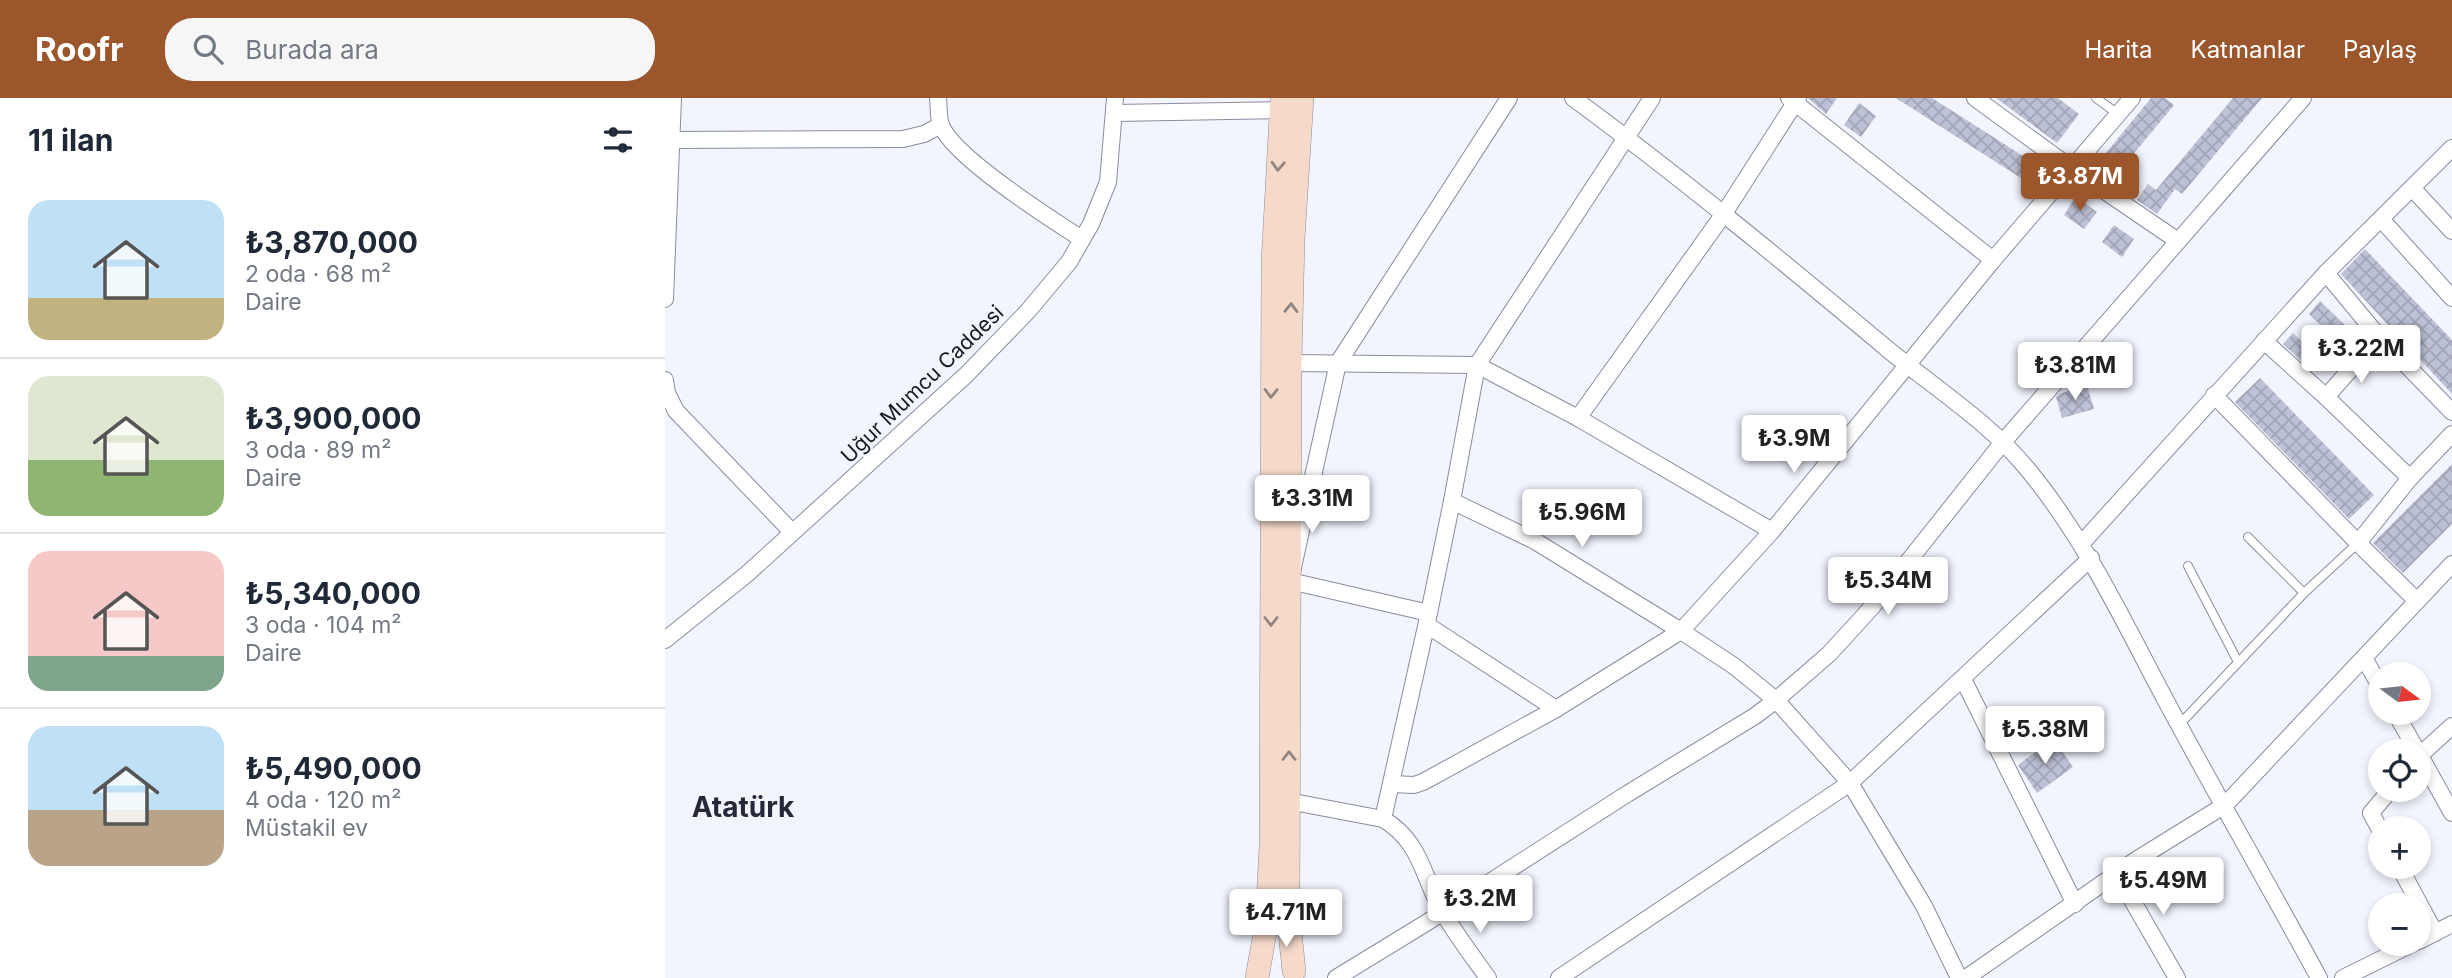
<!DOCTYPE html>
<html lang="tr">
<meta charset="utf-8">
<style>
:root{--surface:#fff;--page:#f6f6f7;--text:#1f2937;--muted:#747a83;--line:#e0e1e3;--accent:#9c562c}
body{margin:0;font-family:Inter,sans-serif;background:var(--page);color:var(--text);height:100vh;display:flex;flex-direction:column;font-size:26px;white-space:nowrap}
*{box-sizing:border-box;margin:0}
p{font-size:23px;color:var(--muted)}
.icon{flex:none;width:38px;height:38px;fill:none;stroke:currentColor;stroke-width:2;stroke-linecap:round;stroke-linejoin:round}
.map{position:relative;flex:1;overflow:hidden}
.side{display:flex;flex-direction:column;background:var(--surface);width:665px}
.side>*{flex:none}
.needle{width:46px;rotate:105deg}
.controls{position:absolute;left:1703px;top:564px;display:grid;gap:14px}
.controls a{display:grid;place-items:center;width:63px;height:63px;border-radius:50%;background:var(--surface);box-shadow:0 4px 10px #0003;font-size:35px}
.price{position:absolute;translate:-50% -60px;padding:0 16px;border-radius:7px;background:#fff;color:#222;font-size:23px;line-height:46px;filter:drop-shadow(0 2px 4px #0008)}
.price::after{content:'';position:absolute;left:50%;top:42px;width:21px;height:16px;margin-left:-10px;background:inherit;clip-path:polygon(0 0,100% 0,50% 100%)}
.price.selected{background:var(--accent);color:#fff}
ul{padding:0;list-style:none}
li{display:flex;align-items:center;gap:21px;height:175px;padding:0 28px}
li+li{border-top:2px solid var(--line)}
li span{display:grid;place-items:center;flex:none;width:196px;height:140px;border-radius:21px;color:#555}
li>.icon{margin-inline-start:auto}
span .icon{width:84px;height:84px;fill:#fffc;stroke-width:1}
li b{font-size:30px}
h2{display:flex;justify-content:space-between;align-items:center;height:84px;padding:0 28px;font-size:30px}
header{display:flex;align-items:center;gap:42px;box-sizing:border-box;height:98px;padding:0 35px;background:var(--accent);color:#fff}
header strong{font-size:33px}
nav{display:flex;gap:38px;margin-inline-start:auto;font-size:24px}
.search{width:490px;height:63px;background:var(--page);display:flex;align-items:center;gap:18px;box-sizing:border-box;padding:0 24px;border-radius:28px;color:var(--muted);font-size:26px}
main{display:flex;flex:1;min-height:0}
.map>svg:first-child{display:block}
.building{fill:url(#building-cross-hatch)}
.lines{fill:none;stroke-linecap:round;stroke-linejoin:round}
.lane-casing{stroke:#888c9f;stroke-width:10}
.street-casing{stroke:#888c9f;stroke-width:18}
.secondary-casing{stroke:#888c9f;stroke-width:24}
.lane{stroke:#fff;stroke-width:8}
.street{stroke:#fff;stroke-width:16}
.secondary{stroke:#f5daca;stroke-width:23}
.oneway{stroke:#92847e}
.labels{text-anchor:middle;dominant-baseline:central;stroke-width:5;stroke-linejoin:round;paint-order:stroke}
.street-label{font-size:21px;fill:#181a21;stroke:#f3f5fe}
.district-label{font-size:28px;font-weight:bold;fill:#252838;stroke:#f3f5fe}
</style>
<header>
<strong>Roofr</strong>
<div class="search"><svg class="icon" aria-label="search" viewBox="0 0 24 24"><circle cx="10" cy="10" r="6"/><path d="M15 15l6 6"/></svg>Burada ara</div>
<nav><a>Harita</a><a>Katmanlar</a><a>Paylaş</a></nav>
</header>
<main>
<section class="side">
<h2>11 ilan<svg class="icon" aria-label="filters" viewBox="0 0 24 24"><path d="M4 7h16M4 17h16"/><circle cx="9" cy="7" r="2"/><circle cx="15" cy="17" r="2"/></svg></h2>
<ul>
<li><span style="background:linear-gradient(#bfe0f5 70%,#c2b280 0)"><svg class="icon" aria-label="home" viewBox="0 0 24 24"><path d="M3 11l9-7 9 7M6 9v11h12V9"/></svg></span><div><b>₺3,870,000</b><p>2 oda · 68 m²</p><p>Daire</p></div></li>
<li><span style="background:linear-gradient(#dfe7d0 60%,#8fb573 0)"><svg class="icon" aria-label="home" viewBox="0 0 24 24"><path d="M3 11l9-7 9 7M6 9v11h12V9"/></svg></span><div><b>₺3,900,000</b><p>3 oda · 89 m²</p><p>Daire</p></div></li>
<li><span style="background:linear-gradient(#f6c9c9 75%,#7fa58c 0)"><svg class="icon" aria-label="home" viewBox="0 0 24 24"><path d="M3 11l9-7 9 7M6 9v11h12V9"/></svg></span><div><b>₺5,340,000</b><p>3 oda · 104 m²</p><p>Daire</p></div></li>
<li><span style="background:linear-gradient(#bfe0f5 60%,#b9a48a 0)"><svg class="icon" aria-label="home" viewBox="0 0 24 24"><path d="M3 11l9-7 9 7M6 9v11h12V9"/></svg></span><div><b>₺5,490,000</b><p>4 oda · 120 m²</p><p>Müstakil ev</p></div></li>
</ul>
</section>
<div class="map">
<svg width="1787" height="880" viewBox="0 0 1787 880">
<defs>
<pattern id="building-cross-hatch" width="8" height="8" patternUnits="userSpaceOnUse" patternTransform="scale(1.75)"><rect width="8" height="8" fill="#bdc1d5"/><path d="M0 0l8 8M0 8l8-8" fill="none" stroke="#a2a5b7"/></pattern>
</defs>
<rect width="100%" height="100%" fill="#f3f5fe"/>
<g class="building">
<polygon points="1143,0 1172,0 1161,16"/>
<polygon points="1231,0 1267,0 1369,65 1359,82"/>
<polygon points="1331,0 1393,0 1414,16 1392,45"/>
<polygon points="1486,0 1500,0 1509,7 1456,71 1448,86 1427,72"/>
<polygon points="1568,0 1597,0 1517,96 1510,91 1492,116 1472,102 1483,86 1491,92"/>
<polygon points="1194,5 1211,18 1196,39 1179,27"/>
<polygon points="1411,99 1432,114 1419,131 1399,117"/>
<polygon points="1449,127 1469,141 1457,159 1437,144"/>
<polygon points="1700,151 1787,242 1787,296 1676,176"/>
<polygon points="1655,203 1684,231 1672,243 1644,216"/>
<polygon points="1628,235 1657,263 1648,273 1618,246"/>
<polygon points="1595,280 1709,397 1684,421 1570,304"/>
<polygon points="1422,287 1429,311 1397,320 1391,299 1394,296"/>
<polygon points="1787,366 1787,426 1738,475 1708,445"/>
<polygon points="1388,641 1408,669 1372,695 1353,667"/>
</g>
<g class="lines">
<g class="lane-casing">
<g id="lane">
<polyline points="1431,0 1453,16"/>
<polyline points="1583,439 1639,495"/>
<polyline points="1523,468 1573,564"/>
<polyline points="1514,627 1639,495 1693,445"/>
</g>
</g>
<g class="street-casing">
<g id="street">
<path d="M273,0C274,8 273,19 276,27C288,59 386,121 417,141"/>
<path d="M908,0C1017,80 1122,167 1226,254C1273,292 1326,326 1364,373C1427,450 1466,540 1514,627C1560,712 1608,795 1654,880"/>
<polyline points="987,0 812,267 913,320 1058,117 1133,0"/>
<polyline points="1124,0 1328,162"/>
<polyline points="1310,0 1406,70 1513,143"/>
<polyline points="450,15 616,12"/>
<polyline points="7,42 238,41 259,36 276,27"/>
<polyline points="1747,90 1787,133"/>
<polyline points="1716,121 1787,200"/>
<polyline points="1661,175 1714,239"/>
<polyline points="0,201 8,0"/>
<polyline points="1599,243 1661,299"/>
<polyline points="625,265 812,267 787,403 870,443 1016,533 1069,568 1111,602 1185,685 1259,808 1294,880"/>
<polyline points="0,282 2,295 11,313 127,434"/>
<polyline points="1549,297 1693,445"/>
<polyline points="913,320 1107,433"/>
<polyline points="1745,380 1661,299 1714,239 1787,314"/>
<polyline points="1417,445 1661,175 1787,50"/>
<polyline points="1752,503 1693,445 1745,380 1787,336"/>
<polyline points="764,515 625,483 673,265 844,0"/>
<polyline points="762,527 891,611"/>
<polyline points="0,542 82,476 301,277 363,213 404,164 426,126 443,84 450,0"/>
<polyline points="1699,560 1715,588"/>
<polyline points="1298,581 1410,806"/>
<polyline points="1730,614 1752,653"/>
<polyline points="1754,656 1787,715"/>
<polyline points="1754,658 1787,628"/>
<polyline points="726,686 749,687 758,684 891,611 1016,533 1107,433 1328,162 1467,0"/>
<path d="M623,703L718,721C758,745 757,780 779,816C792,838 808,859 823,880"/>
<polyline points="718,721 764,515 787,403"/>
<polyline points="1715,732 1706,715 1726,691"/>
<polyline points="1734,768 1770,835"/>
<polyline points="1452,776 1512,880"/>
<polyline points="1754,843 1787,826"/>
<polyline points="671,880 761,825 962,696 1090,618 1111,602 1164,556 1207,509 1338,344 1638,0"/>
<polyline points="894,880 1185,685 1426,460"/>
<polyline points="1301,880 1471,762 1560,707 1787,466"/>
<polyline points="1678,880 1749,845"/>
</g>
</g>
<g class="secondary-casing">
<g id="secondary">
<polyline points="629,873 623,815 625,265 628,141 637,0"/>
<polyline points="592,880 602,823 606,748 608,164 617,0"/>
</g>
</g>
<use href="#lane" class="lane"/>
<use href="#street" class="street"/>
<use href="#secondary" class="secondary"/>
</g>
<defs><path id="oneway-chevron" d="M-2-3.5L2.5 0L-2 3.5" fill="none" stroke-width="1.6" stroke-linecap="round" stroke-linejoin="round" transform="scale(1.75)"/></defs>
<g class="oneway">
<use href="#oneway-chevron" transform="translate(613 68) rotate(93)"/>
<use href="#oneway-chevron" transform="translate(626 210) rotate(-89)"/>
<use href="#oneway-chevron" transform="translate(606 295) rotate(91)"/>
<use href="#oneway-chevron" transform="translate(606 523) rotate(90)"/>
<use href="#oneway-chevron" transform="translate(624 658) rotate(-90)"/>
</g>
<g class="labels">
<g class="street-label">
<text transform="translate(257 286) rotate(-44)">Uğur Mumcu Caddesi</text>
</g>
<g class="district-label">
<text x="78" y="709">Atatürk</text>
</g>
</g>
</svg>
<div class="controls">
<a><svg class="needle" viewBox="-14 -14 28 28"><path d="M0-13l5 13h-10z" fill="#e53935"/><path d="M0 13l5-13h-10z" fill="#747a83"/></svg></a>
<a><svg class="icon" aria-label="locate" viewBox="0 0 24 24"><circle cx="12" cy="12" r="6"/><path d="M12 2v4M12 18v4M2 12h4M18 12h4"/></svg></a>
<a>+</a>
<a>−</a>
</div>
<b class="price selected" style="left:1415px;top:115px">₺3.87M</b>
<b class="price" style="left:1696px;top:287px">₺3.22M</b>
<b class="price" style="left:1410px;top:304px">₺3.81M</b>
<b class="price" style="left:1129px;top:377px">₺3.9M</b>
<b class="price" style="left:647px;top:437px">₺3.31M</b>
<b class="price" style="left:917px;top:451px">₺5.96M</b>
<b class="price" style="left:1223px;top:519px">₺5.34M</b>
<b class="price" style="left:1380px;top:668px">₺5.38M</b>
<b class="price" style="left:1498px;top:819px">₺5.49M</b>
<b class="price" style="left:815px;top:837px">₺3.2M</b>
<b class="price" style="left:621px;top:851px">₺4.71M</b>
</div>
</main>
